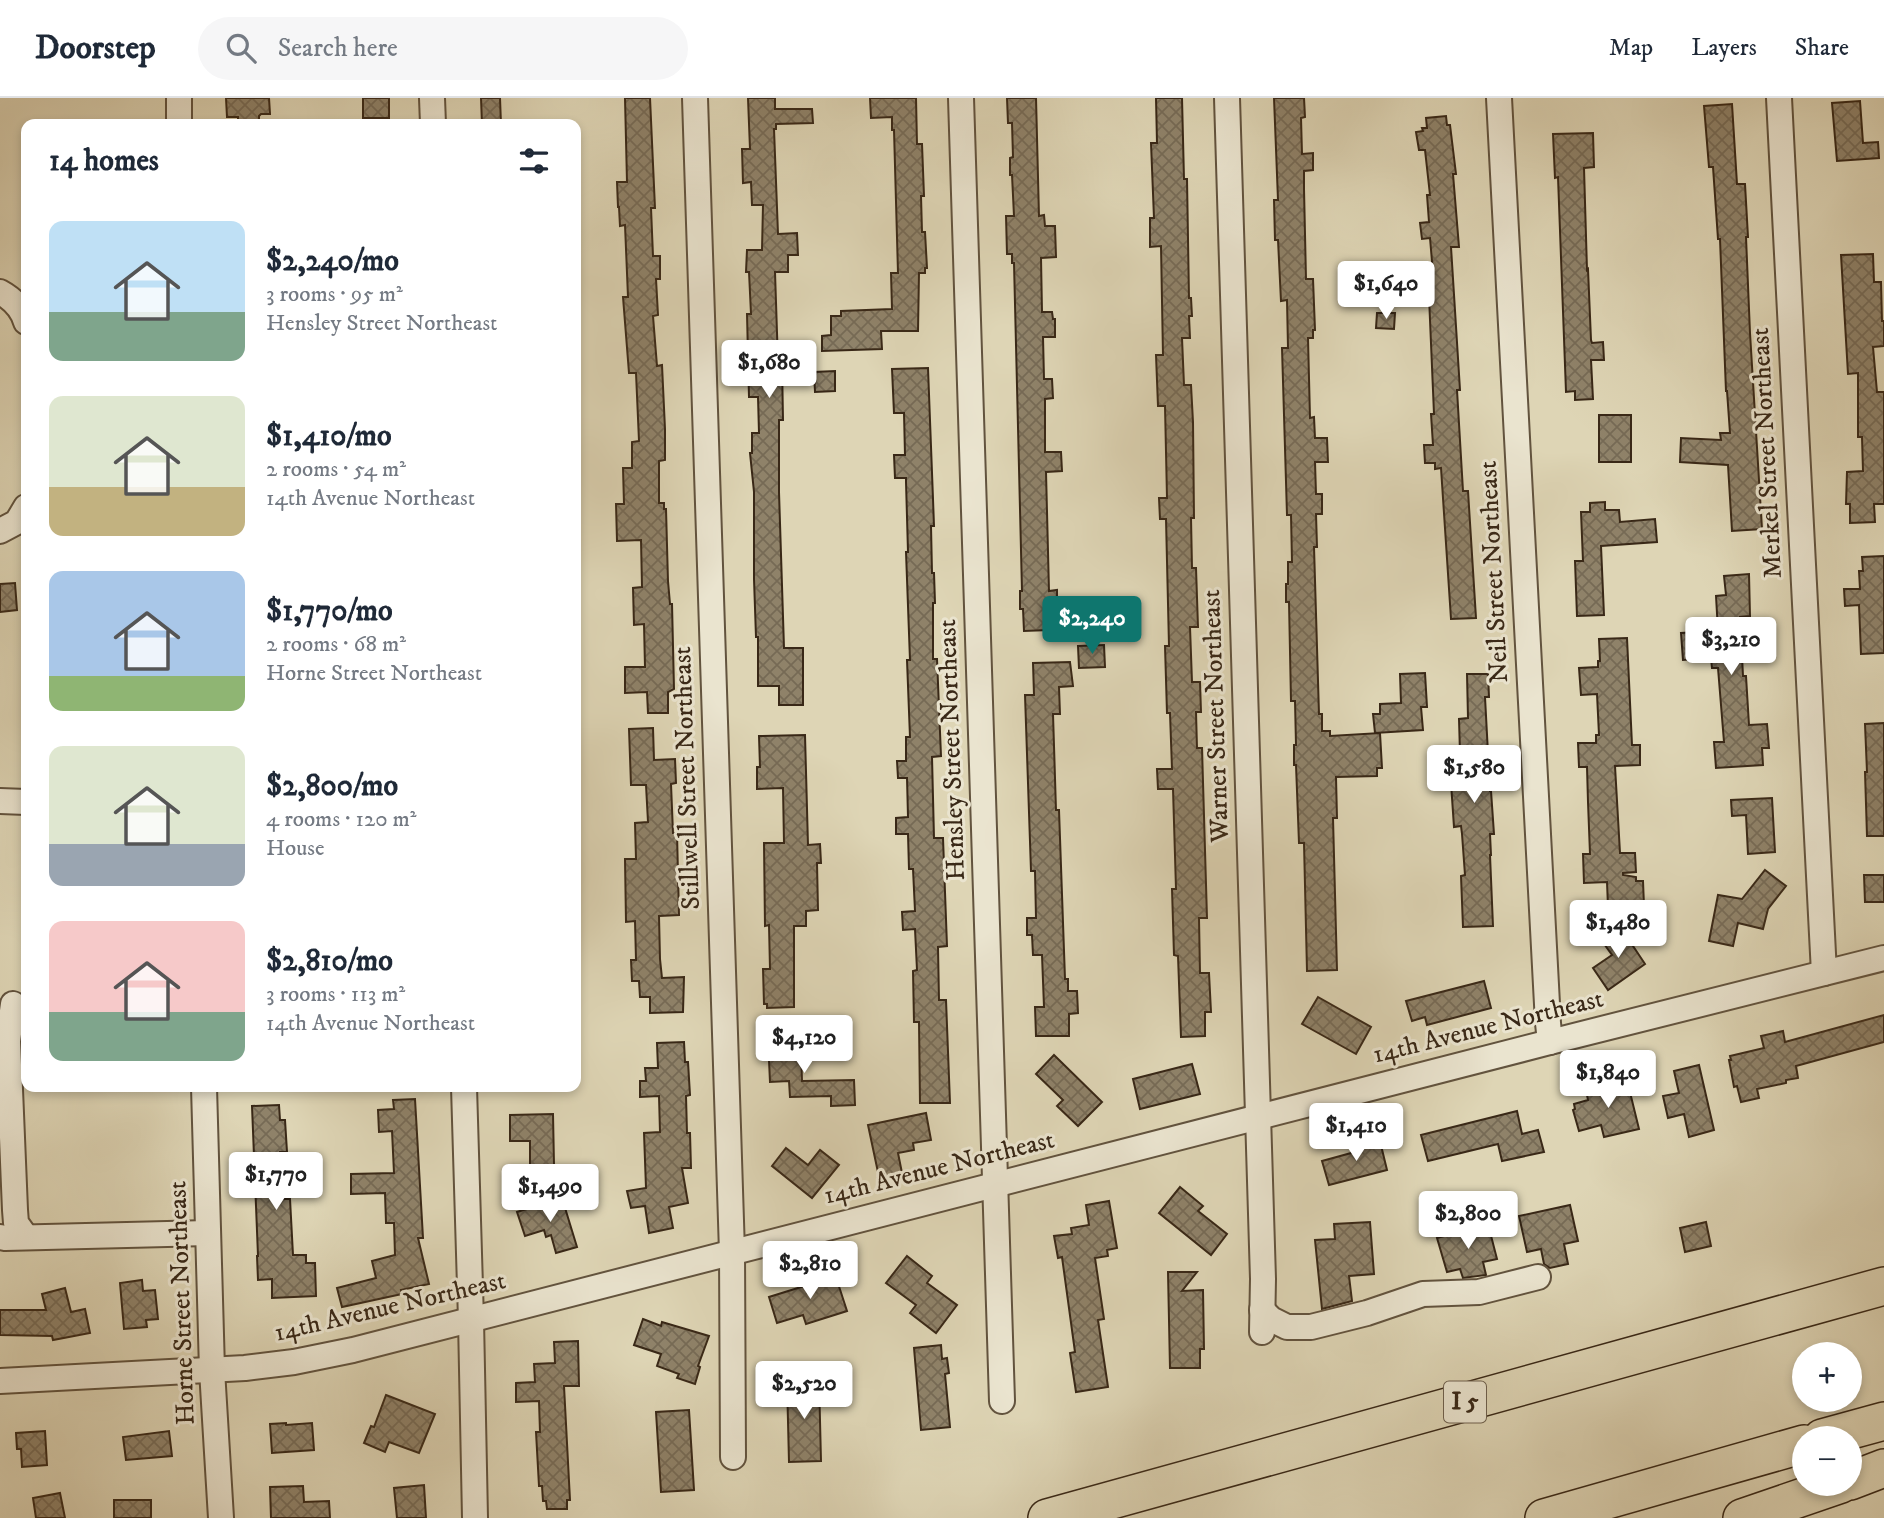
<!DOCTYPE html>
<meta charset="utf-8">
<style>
:root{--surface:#fff;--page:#f6f6f7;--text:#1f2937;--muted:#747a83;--line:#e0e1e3;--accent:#0f766e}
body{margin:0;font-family:"IM FELL DW Pica",serif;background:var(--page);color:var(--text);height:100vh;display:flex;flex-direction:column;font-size:26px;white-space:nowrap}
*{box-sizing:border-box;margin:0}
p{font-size:23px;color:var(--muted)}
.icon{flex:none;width:38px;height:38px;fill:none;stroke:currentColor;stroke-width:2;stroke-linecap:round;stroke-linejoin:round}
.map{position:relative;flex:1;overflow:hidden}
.sheet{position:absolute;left:21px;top:21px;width:560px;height:973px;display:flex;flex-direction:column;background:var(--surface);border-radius:14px;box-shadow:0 4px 10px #0003}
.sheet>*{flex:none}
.tools{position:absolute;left:1792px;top:1244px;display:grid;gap:14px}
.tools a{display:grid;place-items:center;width:70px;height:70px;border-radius:50%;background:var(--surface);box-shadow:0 4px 10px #0003;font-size:35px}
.price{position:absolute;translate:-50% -60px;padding:0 16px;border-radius:7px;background:#fff;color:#222;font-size:23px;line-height:46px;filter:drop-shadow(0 2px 4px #0008)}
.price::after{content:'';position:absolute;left:50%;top:42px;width:21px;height:16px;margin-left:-10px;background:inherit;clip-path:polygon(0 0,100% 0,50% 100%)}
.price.on{background:var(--accent);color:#fff}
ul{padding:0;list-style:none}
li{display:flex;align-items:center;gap:21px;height:175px;padding:0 28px}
li span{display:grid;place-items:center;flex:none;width:196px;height:140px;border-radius:14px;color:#555}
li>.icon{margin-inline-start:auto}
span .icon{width:84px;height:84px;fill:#fffc;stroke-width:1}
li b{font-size:30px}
h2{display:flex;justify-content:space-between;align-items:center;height:84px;padding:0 28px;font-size:30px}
header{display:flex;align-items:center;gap:42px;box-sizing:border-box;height:98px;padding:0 35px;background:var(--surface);border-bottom:2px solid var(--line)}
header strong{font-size:33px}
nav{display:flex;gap:38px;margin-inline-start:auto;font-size:24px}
.search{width:490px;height:63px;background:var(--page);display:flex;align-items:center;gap:18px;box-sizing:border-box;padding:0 24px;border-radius:38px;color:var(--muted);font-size:26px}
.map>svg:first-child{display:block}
.building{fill:url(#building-cross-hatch);stroke:#392817;stroke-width:2}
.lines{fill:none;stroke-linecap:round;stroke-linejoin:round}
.minor-casing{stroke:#62533e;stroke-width:28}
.highway-casing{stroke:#392817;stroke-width:40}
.minor{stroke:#eae4cf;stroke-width:24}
.highway{stroke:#ded5b5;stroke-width:37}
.labels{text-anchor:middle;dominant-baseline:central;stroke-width:6;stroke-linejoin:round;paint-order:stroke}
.shield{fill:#eae4cf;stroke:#6e604e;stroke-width:2}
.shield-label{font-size:24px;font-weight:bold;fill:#392817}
.street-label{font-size:26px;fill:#392817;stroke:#eae4cf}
</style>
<header>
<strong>Doorstep</strong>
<div class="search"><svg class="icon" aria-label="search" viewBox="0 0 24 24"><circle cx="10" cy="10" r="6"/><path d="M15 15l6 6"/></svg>Search here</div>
<nav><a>Map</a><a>Layers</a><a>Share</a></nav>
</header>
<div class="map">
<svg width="1884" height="1420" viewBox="0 0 1884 1420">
<defs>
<pattern id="building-cross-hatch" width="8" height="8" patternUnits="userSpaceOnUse" patternTransform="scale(1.75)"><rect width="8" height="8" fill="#8f8269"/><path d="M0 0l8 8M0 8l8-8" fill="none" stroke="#766a55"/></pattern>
</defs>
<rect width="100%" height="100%" fill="#ded5b5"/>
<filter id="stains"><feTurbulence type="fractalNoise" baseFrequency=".00286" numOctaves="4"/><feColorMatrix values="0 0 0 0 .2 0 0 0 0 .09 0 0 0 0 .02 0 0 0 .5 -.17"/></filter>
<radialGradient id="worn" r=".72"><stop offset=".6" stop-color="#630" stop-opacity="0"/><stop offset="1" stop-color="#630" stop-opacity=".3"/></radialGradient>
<g class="building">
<polygon points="226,0 269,0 270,16 261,16 259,18 259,24 238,25 238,19 227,19"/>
<rect x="363" y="0" width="26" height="20"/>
<polygon points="481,0 500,0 501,26 482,26"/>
<polygon points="625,0 650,0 655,110 651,110 653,158 660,158 660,181 656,181 658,217 653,218 657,268 662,267 665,331 665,362 659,363 659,405 664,405 664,411 666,411 668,483 670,506 672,506 674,591 668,594 668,615 648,615 647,594 625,595 625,569 645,569 644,526 634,527 633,490 642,489 641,442 617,443 616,406 624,406 623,370 632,370 632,344 639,343 636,275 629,275 623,199 628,199 625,127 620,128 619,109 618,109 617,84 627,84"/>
<polygon points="748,0 775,0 775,11 812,11 813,25 776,26 776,31 774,31 778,136 797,135 798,157 788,157 788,174 775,174 778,265 782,265 783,322 779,322 779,394 784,550 803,550 803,607 779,607 779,588 758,588 758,539 756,539 754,481 754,394 750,355 752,355 752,335 759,335 758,299 749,299 747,216 751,216 749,174 746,174 747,152 762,152 763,107 752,107 751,84 743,85 742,51 750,51"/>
<polygon points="870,0 916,0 917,46 922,46 924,98 921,98 922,134 925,134 927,170 925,170 925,175 919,175 918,233 881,233 882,251 822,253 822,238 831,237 831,218 841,218 841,213 892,211 891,175 898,175 894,32 892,32 892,19 871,20"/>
<polygon points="1007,0 1036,0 1039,118 1044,117 1045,128 1055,128 1056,159 1041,160 1042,214 1052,214 1053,221 1055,221 1055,239 1043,239 1044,281 1052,281 1053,300 1045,301 1045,354 1061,354 1062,373 1046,374 1049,493 1057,492 1057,510 1049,510 1049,532 1024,533 1023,511 1020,511 1020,493 1022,493 1014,165 1012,165 1012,156 1007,156 1006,118 1014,118 1012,77 1010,77 1010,60 1013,59 1012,25 1008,25"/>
<polygon points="1156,0 1182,0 1184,81 1187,81 1189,200 1191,200 1192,218 1189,218 1190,240 1182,240 1184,287 1191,287 1193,324 1194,420 1191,420 1192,470 1196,470 1198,529 1190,529 1192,584 1200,584 1201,614 1196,614 1197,650 1202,650 1207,820 1199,820 1200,875 1209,875 1211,914 1205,914 1205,938 1181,939 1178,858 1174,857 1172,791 1176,791 1173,691 1158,691 1157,671 1172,671 1170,615 1167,615 1165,548 1169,548 1166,421 1160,421 1159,400 1167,400 1165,308 1158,308 1156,257 1163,257 1161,148 1150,149 1150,120 1154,120 1151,45 1157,45"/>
<polygon points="1274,0 1304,0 1305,19 1301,20 1302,56 1313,55 1313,72 1304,73 1304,91 1306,181 1313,181 1315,232 1313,232 1313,240 1308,240 1310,320 1314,319 1315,340 1327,340 1328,364 1315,364 1316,396 1322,396 1322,416 1316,416 1317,449 1314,449 1319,616 1322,616 1322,633 1330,633 1330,638 1380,635 1382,670 1377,670 1377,678 1336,679 1337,720 1333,720 1337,872 1307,873 1304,745 1299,745 1296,667 1294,667 1294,647 1296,647 1295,603 1291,603 1289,504 1286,504 1286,486 1288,486 1288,464 1292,464 1291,417 1287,417 1282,250 1288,250 1287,202 1281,203 1278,142 1275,142 1274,102 1278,102"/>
<polygon points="1860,3 1863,45 1878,44 1879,60 1837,63 1832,5"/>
<polygon points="1732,6 1737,86 1745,86 1748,139 1746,139 1750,235 1762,431 1732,433 1728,367 1680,364 1681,340 1721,342 1720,335 1730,335 1727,293 1726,293 1720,141 1718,141 1713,69 1709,69 1704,8"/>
<polygon points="1446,18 1447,27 1450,27 1456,76 1453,76 1459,149 1451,149 1460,292 1457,292 1463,393 1468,393 1476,520 1451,521 1441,370 1435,371 1435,365 1425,365 1424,347 1433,347 1431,316 1434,316 1428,175 1433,175 1430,140 1422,141 1420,125 1429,124 1427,97 1430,97 1425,52 1419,52 1416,34 1423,33 1422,30 1427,30 1426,20"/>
<polygon points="1593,35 1594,69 1584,70 1587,172 1588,171 1591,242 1592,245 1603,244 1604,262 1591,262 1593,301 1575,302 1575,293 1566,294 1558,79 1555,80 1553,36"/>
<polygon points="1873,156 1874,184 1881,184 1882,223 1884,223 1884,248 1873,249 1877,294 1884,294 1884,406 1874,406 1875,424 1850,425 1850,406 1846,406 1847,374 1863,373 1862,339 1858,339 1858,275 1848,276 1841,157"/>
<polygon points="1377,215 1395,215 1394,231 1376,230"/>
<polygon points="928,270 933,401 934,428 931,428 932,475 934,475 935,505 933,505 933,561 937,561 941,658 932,659 934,740 943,740 947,848 938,849 939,902 946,902 950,1005 920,1005 919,924 914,924 913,873 917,872 915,831 903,832 902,814 915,813 913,771 909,771 908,736 896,736 896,720 908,719 907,680 898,680 897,663 906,663 906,639 910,639 907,562 910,562 906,454 908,454 906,384 906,380 895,380 894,357 905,357 904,315 894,315 892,271"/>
<polygon points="835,273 835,293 815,294 814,274"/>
<rect x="1599" y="317" width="32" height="47"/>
<polygon points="1605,404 1605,412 1619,412 1620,424 1655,421 1657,444 1601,448 1604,517 1577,518 1575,463 1583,463 1581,414 1590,414 1590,405"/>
<polygon points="1884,458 1884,555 1861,556 1859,507 1845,508 1844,491 1860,491 1859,473 1863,473 1862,459"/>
<polygon points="1749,476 1750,518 1740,519 1743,578 1746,578 1749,627 1767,626 1769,650 1762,650 1763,667 1716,670 1714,644 1724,644 1718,570 1712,570 1711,560 1683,562 1681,535 1718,533 1716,498 1726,497 1724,478"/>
<polygon points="15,485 17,512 0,514 0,486"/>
<polygon points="1627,540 1632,647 1640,647 1640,667 1615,668 1620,755 1635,755 1636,774 1623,775 1623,777 1636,779 1636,783 1643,783 1644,808 1608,809 1607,784 1584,785 1583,756 1590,756 1588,704 1587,669 1579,669 1578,645 1596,645 1596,637 1599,637 1597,596 1581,597 1579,570 1598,569 1598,563 1600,563 1599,541"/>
<polygon points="1104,547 1105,569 1079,570 1078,548"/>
<polygon points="1070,564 1073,588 1059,589 1060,616 1053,616 1056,712 1059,712 1065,881 1068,881 1068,893 1077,893 1078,915 1069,916 1069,938 1036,938 1035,909 1044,909 1042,857 1033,857 1032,837 1027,837 1027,820 1036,820 1035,773 1031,773 1025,597 1034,597 1033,565"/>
<polygon points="1425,575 1427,609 1421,609 1423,632 1375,635 1373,616 1380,616 1380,606 1401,605 1400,576"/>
<polygon points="1467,576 1488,576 1489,599 1485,599 1490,693 1491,693 1494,736 1490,736 1491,757 1490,757 1493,828 1463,829 1461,778 1465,777 1462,736 1461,728 1454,729 1451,685 1445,685 1444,656 1460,655 1459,621 1468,620"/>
<polygon points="1884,625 1884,738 1867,738 1865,674 1867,674 1865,626"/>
<polygon points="653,630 654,662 675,661 676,685 671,686 673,735 677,735 679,817 659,818 660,861 662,880 684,879 683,914 650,915 650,899 640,899 639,883 632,883 631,862 636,862 635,823 626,824 625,761 636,761 635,725 648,724 646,687 631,687 629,631"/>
<polygon points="805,637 808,747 820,746 821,765 817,765 818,812 806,813 806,828 794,828 794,909 767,910 767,906 764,906 763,871 770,871 769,827 765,828 764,745 784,745 783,690 757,691 757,669 760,669 759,638"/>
<polygon points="1772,700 1775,754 1748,756 1746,717 1732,718 1731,702"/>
<polygon points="1765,772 1786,788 1768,811 1763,831 1738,825 1733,848 1709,843 1718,797 1742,801"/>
<polygon points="1864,777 1884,777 1884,804 1865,804"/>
<polygon points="1621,830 1645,866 1608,892 1593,870 1612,857 1602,843"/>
<polygon points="1484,883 1491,910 1427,927 1425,919 1412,923 1406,903"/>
<polygon points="1318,899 1371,929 1356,956 1302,926"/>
<polygon points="1884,917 1884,944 1796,968 1798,980 1786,982 1786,985 1757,991 1759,1000 1741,1004 1737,988 1734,989 1729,962 1731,962 1730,958 1764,950 1761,938 1783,933 1785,944"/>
<polygon points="795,938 795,953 801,953 802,983 854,982 855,1007 831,1008 831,998 790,999 789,983 770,984 768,940"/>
<polygon points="684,944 685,964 688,964 690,997 686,998 687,1035 690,1035 691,1070 682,1070 688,1105 669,1109 673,1130 649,1135 645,1108 631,1110 627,1093 646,1090 644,1035 660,1034 659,998 640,999 640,983 646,983 645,970 658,970 657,945"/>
<polygon points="1054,957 1102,1004 1078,1028 1057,1008 1063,1002 1036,976"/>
<polygon points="1192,966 1200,996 1140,1011 1133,981"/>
<polygon points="1699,967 1714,1032 1689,1039 1684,1016 1668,1020 1663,998 1679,995 1674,973"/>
<polygon points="1627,982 1639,1031 1604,1039 1601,1027 1579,1033 1573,1012 1575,1011 1574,1006 1588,1002 1586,992"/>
<polygon points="415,1001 423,1140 418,1140 429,1186 401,1192 402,1196 342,1209 337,1190 376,1180 372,1163 395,1157 394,1125 386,1125 385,1095 351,1096 351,1076 394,1075 392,1033 379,1034 378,1012 394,1011 393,1002"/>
<polygon points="279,1007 280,1022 285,1022 287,1054 280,1054 281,1088 283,1088 283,1101 290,1101 293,1157 306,1157 306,1165 315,1165 316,1198 272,1200 272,1181 258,1182 257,1158 258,1158 252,1008"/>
<polygon points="1517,1013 1522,1036 1538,1032 1544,1054 1502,1063 1498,1046 1428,1063 1421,1037"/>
<polygon points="926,1015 931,1042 913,1045 914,1052 898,1055 902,1075 879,1079 868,1027"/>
<polygon points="553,1016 554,1067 530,1068 530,1043 510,1043 510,1017"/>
<polygon points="1379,1039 1387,1072 1329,1087 1322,1063 1362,1052 1360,1044"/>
<polygon points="786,1050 808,1067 820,1052 839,1067 812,1100 772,1068"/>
<polygon points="1180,1089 1203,1108 1198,1113 1227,1136 1211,1157 1159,1115"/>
<polygon points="562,1100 577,1149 556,1155 551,1137 546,1139 544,1132 525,1138 517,1114"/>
<polygon points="1109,1103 1117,1150 1107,1152 1108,1158 1095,1160 1104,1221 1098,1222 1108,1289 1076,1294 1070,1255 1075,1254 1062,1159 1058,1160 1054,1138 1072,1136 1071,1130 1089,1127 1086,1107"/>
<polygon points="1570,1107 1578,1143 1564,1146 1568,1166 1550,1170 1544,1166 1541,1151 1527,1154 1519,1118"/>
<polygon points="1370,1124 1374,1176 1349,1178 1352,1203 1322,1211 1315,1142 1335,1141 1334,1126"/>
<polygon points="1706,1124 1711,1148 1685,1154 1680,1130"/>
<polygon points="1488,1126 1497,1161 1483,1164 1486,1177 1463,1180 1460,1171 1447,1174 1437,1140"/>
<polygon points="907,1158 932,1178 927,1185 957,1207 936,1235 910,1215 916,1207 886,1185"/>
<polygon points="1168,1174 1197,1174 1182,1193 1203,1192 1204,1251 1200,1251 1200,1270 1170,1270"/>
<polygon points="835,1176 847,1213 806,1226 803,1217 777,1225 769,1199 814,1185 814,1182"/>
<polygon points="142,1182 143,1193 155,1192 158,1221 146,1222 147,1229 124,1231 120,1185"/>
<polygon points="65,1190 71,1214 85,1211 90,1235 53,1242 52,1238 0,1237 0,1212 46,1212 42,1196"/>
<polygon points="643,1221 661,1228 662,1224 709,1238 698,1268 700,1269 695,1286 677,1280 679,1276 657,1268 661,1256 634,1247"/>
<polygon points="578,1243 579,1288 564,1288 570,1402 567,1402 567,1411 547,1411 546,1403 543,1403 542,1388 539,1388 536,1334 540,1334 539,1303 516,1304 516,1285 535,1284 534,1266 555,1265 554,1244"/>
<polygon points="941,1247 942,1261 947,1260 949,1275 945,1276 950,1329 921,1332 914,1250"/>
<polygon points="819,1282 821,1363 789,1364 787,1283"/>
<polygon points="386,1297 435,1316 419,1355 389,1344 385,1354 364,1345 371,1328 374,1329"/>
<polygon points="689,1312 694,1392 661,1394 656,1314"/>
<polygon points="286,1325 286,1327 312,1325 314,1352 272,1355 270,1326"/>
<polygon points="45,1333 47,1367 22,1369 21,1351 17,1351 16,1335"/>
<polygon points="169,1333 172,1358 126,1362 123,1339"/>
<polygon points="424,1387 426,1420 397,1420 394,1390"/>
<polygon points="303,1388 304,1404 329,1403 330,1420 271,1420 270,1389"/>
<polygon points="60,1395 65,1420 36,1420 33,1400"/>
<rect x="114" y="1402" width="37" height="18"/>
</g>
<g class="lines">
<g class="minor-casing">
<g id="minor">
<polyline points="179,0 179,26"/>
<polyline points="432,0 433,26"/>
<polyline points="695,0 732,1154 733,1359"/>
<polyline points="961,0 1002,1303"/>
<polyline points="1227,0 1263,1181 1262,1234"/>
<polyline points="1499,0 1548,925 1550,944"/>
<polyline points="1779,0 1824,875"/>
<path d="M0,194C13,201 22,210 26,224"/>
<polyline points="0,433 17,424 26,409"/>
<polyline points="0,703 26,704"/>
<polyline points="13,906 8,943 15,1112 16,1125 26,1139"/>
<polyline points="204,989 212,1272 221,1420"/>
<polyline points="464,989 471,1222 475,1420"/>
<polyline points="0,1139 5,1140 208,1135"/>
<polyline points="1262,1212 1271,1221 1287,1229 1311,1229 1367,1215 1423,1196 1479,1194 1538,1179"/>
<polyline points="0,1283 245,1270 294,1264 353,1252 1550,944 1884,860"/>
</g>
</g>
<g class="highway-casing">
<g id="highway">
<polyline points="1822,1340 1884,1323"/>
<polyline points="1850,1383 1884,1370"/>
<polyline points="1047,1420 1884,1188"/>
<polyline points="1544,1420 1804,1346"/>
<polyline points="1742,1420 1841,1386"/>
</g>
</g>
<use href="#minor" class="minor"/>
<use href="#highway" class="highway"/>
</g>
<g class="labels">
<rect class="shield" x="1444" y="1283.5" width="42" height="41" rx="5"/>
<g class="shield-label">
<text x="1465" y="1304">I 5</text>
</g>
<g class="street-label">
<text transform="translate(1767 355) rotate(-93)">Merkel Street Northeast</text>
<text transform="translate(1494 474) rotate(-93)">Neil Street Northeast</text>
<text transform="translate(1216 618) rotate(-92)">Warner Street Northeast</text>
<text transform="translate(952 652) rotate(-92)">Hensley Street Northeast</text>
<text transform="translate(687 680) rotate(-92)">Stillwell Street Northeast</text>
<text transform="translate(1488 929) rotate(-14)">14th Avenue Northeast</text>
<text transform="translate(939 1070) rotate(-14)">14th Avenue Northeast</text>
<text transform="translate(182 1205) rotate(-92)">Horne Street Northeast</text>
<text transform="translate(390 1209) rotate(-13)">14th Avenue Northeast</text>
</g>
</g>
<rect width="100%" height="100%" filter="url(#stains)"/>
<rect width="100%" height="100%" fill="url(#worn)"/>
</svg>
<div class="tools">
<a>+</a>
<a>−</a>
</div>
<b class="price" style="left:1386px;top:223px">$1,640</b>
<b class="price" style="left:769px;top:302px">$1,680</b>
<b class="price on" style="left:1092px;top:558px">$2,240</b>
<b class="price" style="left:1731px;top:579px">$3,210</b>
<b class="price" style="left:1474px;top:707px">$1,580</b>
<b class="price" style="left:1618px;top:862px">$1,480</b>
<b class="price" style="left:804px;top:977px">$4,120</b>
<b class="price" style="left:1608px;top:1012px">$1,840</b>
<b class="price" style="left:1356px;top:1065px">$1,410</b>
<b class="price" style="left:276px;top:1114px">$1,770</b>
<b class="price" style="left:550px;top:1126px">$1,490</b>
<b class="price" style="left:1468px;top:1153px">$2,800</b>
<b class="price" style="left:810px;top:1203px">$2,810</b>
<b class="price" style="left:804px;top:1323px">$2,520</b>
<section class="sheet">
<h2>14 homes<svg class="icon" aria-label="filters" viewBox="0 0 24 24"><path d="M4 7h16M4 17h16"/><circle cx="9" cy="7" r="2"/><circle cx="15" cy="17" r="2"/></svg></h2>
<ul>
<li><span style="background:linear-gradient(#bfe0f5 65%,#7fa58c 0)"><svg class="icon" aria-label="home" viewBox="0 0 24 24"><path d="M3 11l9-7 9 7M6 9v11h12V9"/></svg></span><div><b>$2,240/mo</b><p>3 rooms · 95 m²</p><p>Hensley Street Northeast</p></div></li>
<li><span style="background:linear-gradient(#dfe7d0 65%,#c2b280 0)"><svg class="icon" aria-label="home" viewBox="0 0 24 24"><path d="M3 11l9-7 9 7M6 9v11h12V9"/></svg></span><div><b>$1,410/mo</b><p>2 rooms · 54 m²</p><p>14th Avenue Northeast</p></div></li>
<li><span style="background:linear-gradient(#a9c7e8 75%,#8fb573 0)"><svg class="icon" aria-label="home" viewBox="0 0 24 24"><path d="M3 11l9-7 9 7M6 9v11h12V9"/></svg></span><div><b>$1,770/mo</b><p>2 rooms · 68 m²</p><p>Horne Street Northeast</p></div></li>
<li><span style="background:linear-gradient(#dfe7d0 70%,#9aa5b1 0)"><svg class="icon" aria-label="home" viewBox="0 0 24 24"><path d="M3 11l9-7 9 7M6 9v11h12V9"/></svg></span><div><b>$2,800/mo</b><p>4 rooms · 120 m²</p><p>House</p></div></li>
<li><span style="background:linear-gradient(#f6c9c9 65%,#7fa58c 0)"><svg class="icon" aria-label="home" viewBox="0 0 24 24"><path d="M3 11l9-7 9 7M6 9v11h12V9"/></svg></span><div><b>$2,810/mo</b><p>3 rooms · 113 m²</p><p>14th Avenue Northeast</p></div></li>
</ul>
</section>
</div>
